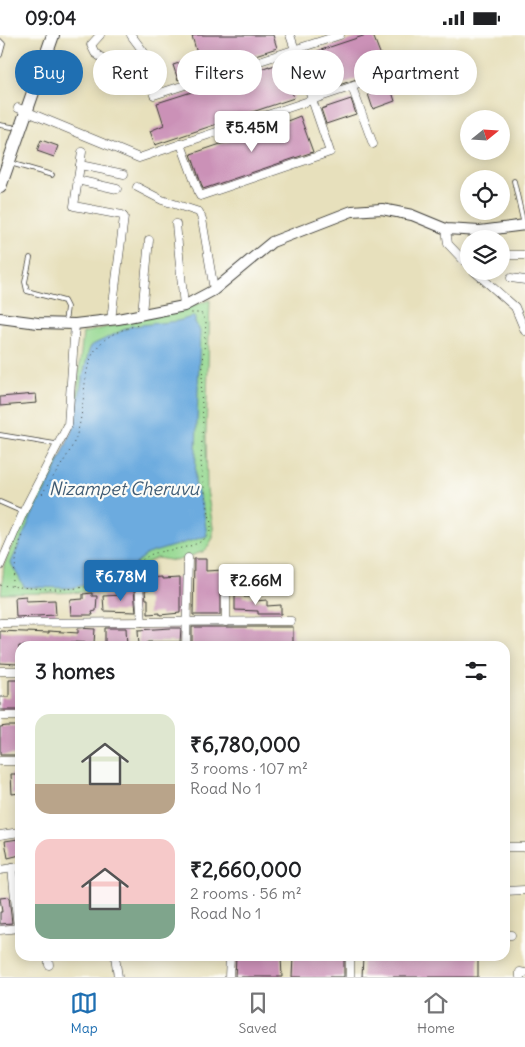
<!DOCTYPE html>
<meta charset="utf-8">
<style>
:root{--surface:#fff;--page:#f6f6f6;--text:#202124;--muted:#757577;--line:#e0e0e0;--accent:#1f6fb2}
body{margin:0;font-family:Delius,sans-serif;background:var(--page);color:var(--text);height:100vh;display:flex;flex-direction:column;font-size:19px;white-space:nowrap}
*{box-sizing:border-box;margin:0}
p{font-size:16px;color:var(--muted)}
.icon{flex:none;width:28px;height:28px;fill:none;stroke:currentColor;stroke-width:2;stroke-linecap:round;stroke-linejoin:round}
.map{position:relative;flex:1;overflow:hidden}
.panel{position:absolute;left:15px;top:606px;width:495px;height:320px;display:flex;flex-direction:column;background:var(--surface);border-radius:15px;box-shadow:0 2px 12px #0003}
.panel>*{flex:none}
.banner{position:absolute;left:15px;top:15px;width:495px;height:45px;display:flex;gap:10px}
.needle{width:32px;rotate:72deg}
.controls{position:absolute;left:460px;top:75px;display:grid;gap:10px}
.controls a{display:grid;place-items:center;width:50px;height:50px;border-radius:50%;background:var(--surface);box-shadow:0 2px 12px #0003;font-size:25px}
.price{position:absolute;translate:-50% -42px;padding:0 11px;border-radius:5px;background:#fff;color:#222;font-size:16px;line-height:32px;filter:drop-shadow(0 1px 2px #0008)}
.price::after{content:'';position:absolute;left:50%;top:30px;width:15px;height:11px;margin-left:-8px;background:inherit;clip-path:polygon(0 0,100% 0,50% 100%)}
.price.selected{background:var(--accent);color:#fff}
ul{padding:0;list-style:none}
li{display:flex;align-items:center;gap:15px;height:125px;padding:0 20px}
li span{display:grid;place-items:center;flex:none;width:140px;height:100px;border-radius:15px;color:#555}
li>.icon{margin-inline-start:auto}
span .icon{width:60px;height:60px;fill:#fffc;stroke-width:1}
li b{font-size:21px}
h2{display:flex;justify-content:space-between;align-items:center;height:60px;padding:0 20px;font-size:21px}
.chip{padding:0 18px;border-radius:22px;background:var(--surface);box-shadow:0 2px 12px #0003;font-size:18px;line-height:45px}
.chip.selected{background:var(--accent);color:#fff}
.status{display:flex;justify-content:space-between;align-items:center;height:35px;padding:0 25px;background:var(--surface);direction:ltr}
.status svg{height:14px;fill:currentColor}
.tab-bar{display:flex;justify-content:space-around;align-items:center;height:70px;border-top:1px solid var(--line);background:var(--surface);font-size:14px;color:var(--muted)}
.tab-bar a{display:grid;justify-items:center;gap:2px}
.tab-bar .selected{color:var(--accent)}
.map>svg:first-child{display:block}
.green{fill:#95d891;stroke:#587a56}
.water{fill:#6cabdf;stroke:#44647e}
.building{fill:#cb91b7}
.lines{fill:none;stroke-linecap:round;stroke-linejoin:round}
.service-casing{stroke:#3a3934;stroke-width:5.5}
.minor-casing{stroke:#3a3934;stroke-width:9}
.tertiary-casing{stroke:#3a3934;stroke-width:12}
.primary-casing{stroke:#3a3934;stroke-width:14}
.path{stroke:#3a3934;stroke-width:1;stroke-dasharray:1 4;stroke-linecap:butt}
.service{stroke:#fff;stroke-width:4}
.minor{stroke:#fff;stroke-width:8}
.tertiary{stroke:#fff;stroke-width:10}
.primary{stroke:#fff;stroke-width:12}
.labels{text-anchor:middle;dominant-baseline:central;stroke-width:4.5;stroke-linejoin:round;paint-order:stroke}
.water-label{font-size:18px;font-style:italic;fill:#405c74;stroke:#fdfcf7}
</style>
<div class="status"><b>09:04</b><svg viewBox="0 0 49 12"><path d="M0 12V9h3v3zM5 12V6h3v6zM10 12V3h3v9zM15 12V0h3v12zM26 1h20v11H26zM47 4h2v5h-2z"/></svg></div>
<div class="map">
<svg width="525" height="942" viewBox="0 0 525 942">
<rect width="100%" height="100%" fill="#fdfcf7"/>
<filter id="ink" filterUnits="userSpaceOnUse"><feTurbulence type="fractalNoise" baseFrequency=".02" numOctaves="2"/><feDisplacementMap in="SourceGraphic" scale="10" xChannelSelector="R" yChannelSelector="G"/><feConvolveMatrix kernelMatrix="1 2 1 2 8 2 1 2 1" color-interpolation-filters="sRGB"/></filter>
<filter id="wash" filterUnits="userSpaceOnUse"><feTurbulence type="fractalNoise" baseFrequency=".0096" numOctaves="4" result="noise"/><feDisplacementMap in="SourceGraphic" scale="20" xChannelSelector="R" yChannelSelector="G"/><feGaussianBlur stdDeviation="1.12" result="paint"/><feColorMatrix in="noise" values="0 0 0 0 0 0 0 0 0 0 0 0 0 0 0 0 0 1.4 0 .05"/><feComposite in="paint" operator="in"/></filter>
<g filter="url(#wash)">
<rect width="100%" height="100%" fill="#e7e0bc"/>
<polygon class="green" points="210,265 206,399 207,455 213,492 213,503 205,516 176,526 157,523 150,526 136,541 96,557 1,559 4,530 26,477 64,416 73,395 83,298 169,277"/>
<polygon class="water" points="195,281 195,287 200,296 195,447 204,478 207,501 147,519 124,540 72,553 24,552 11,528 31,482 53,441 73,393 82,345 90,311 132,291 178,286"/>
<g id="blocks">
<g class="building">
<polygon points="196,0 273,0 277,13 178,45 173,30 198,22 192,1"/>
<polygon points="366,0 373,0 386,34 339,50 315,56 303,21"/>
<polygon points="282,28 294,63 155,110 150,96 164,90 157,68 242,41 269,31 269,32"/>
<polygon points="390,51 395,66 373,74 368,59"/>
<polygon points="351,64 356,79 326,89 321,74"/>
<polygon points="300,81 313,117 203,154 191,119 259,96 259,97"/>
<polygon points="41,105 58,111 54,122 37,116"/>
<polygon points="36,359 37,368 0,371 0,362"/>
<polygon points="194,524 206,524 206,536 223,535 223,545 220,550 220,580 193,580"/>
<polygon points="162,542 162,544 180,543 180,578 160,580 160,578 148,579 148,564 146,564 145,556 149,555 148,543"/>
<polygon points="123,555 134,555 136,577 104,576 103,561 123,560"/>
<polygon points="92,558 92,561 97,561 96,576 92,577 93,580 71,580 70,565 83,564 83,559"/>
<polygon points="235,560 244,560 244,562 255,562 255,566 267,565 267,571 281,570 281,579 258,579 258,576 235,575"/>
<polygon points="26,561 26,566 55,565 56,580 16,582 15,562"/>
<rect x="192" y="592" width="101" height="19"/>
<polygon points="78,593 95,594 94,608 71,607 71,611 19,611 17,629 0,628 0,596 49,598 49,596 78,598"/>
<polygon points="105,593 126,593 127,611 105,611"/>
<polygon points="171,593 181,593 180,607 148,607 146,608 146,611 139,611 138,595"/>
<polygon points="9,645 20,645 20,675 0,675 0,662 9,662"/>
<polygon points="7,691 20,691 20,720 0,720 0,692"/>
<polygon points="11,739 20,739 20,758 12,759"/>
<polygon points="18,804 20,820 8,823 5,806"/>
<polygon points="9,862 12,888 0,889 0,877 2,877 0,863"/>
<polygon points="236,921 281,921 282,942 235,942"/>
<polygon points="293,921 344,921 344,942 292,942"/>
<polygon points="363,921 478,921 478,942 362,942"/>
</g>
</g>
</g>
<g filter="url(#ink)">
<use href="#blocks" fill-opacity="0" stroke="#3a3934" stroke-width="1"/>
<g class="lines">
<g class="service-casing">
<g id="service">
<polyline points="0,6 3,9 0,20"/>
<polyline points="0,90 12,92"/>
<polyline points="10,128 52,140"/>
<polyline points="514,146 524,190"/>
<polyline points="30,223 25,247 27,256 64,266 67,272 65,288"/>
<polyline points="0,400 55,409"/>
<polyline points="0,467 23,477"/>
</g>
</g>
<g class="minor-casing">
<g id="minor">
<polyline points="100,0 91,10 95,18 102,23"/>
<polyline points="131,0 160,39"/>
<polyline points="352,52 373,109"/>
<polyline points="154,60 340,0"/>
<polyline points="18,73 139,123 386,40"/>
<polyline points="181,109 200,161 330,117 290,0"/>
<polyline points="82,117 74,171 122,180 124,182 111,285"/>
<polyline points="80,130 124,139"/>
<polyline points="77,145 117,154"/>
<polyline points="137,152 162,165 199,177 202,184 214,255"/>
<polyline points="176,189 184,271"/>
<polyline points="446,194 448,209 469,231"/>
<polyline points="501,220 525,220"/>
<polyline points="474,236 515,272 525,296"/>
<polyline points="511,243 525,245"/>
<polyline points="142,278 149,205"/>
<polyline points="0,531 25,473 68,390 75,289"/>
<polyline points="139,550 142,587"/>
<polyline points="226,550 226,587"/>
<polyline points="0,588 291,586"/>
<polyline points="186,611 188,523"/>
<polyline points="0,636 20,636"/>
<polyline points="0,681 20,681"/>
<polyline points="0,726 20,726"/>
<polyline points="0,800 20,797"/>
<polyline points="505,812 525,812"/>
<polyline points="12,833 18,893"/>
<polyline points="0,835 20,832"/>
<polyline points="505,856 525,855"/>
<polyline points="0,895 20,893"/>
<polyline points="505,900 511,900"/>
<polyline points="48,921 49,930"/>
<polyline points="115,921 118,942"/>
<polyline points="350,921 350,942"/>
<polyline points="229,942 230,921"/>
<polyline points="520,942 520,937 525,938"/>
</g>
</g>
<g class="tertiary-casing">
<polyline id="tertiary" points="0,283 38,288 75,289 118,284 184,271 214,255 272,207 352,176 382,174 412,180 446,194 480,196 525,190"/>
</g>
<g class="primary-casing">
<polyline id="primary" points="0,152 53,0"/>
</g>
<g class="path">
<path d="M42,459C53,441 71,419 77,399C92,349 71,305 139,290"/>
<path d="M0,550C38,554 81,559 117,543C132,537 141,522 155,518C172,513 212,514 211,489L202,441L201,426L203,383L201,358L206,287L201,278H191"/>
<polyline points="12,551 18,514 22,501"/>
</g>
<use href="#service" class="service"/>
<use href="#minor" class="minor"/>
<use href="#tertiary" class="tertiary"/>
<use href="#primary" class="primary"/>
</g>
</g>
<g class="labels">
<g class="water-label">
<text x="124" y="453">Nizampet Cheruvu</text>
</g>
</g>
</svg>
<div class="controls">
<a><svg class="needle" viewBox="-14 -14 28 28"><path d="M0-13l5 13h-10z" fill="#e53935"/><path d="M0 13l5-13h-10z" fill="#757577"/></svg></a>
<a><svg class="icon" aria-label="locate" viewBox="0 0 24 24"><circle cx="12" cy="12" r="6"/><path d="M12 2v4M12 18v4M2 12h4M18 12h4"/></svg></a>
<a><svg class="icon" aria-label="layers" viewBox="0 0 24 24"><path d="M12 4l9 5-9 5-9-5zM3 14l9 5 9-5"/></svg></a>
</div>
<b class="price" style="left:252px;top:118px">₹5.45M</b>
<b class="price selected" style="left:121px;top:567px">₹6.78M</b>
<b class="price" style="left:256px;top:571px">₹2.66M</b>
<div class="banner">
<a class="chip selected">Buy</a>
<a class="chip">Rent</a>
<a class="chip">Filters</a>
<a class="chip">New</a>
<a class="chip">Apartment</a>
</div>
<section class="panel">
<h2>3 homes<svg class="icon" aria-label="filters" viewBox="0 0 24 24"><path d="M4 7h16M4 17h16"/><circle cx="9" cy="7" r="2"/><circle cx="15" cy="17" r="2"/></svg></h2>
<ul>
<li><span style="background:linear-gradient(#dfe7d0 70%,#b9a48a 0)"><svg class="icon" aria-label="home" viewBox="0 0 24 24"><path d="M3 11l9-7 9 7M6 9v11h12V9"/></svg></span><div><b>₹6,780,000</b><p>3 rooms · 107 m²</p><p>Road No 1</p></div></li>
<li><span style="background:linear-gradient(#f6c9c9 65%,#7fa58c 0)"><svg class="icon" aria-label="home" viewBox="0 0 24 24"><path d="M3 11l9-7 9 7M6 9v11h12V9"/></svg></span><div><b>₹2,660,000</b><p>2 rooms · 56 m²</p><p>Road No 1</p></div></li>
</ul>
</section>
</div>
<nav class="tab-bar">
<a class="selected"><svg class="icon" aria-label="map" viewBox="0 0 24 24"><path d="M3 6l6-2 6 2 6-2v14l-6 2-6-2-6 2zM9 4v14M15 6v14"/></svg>Map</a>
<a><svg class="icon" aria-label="saved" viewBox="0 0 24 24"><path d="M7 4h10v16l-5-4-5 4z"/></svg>Saved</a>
<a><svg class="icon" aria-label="home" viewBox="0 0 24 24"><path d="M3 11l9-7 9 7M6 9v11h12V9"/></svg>Home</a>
</nav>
